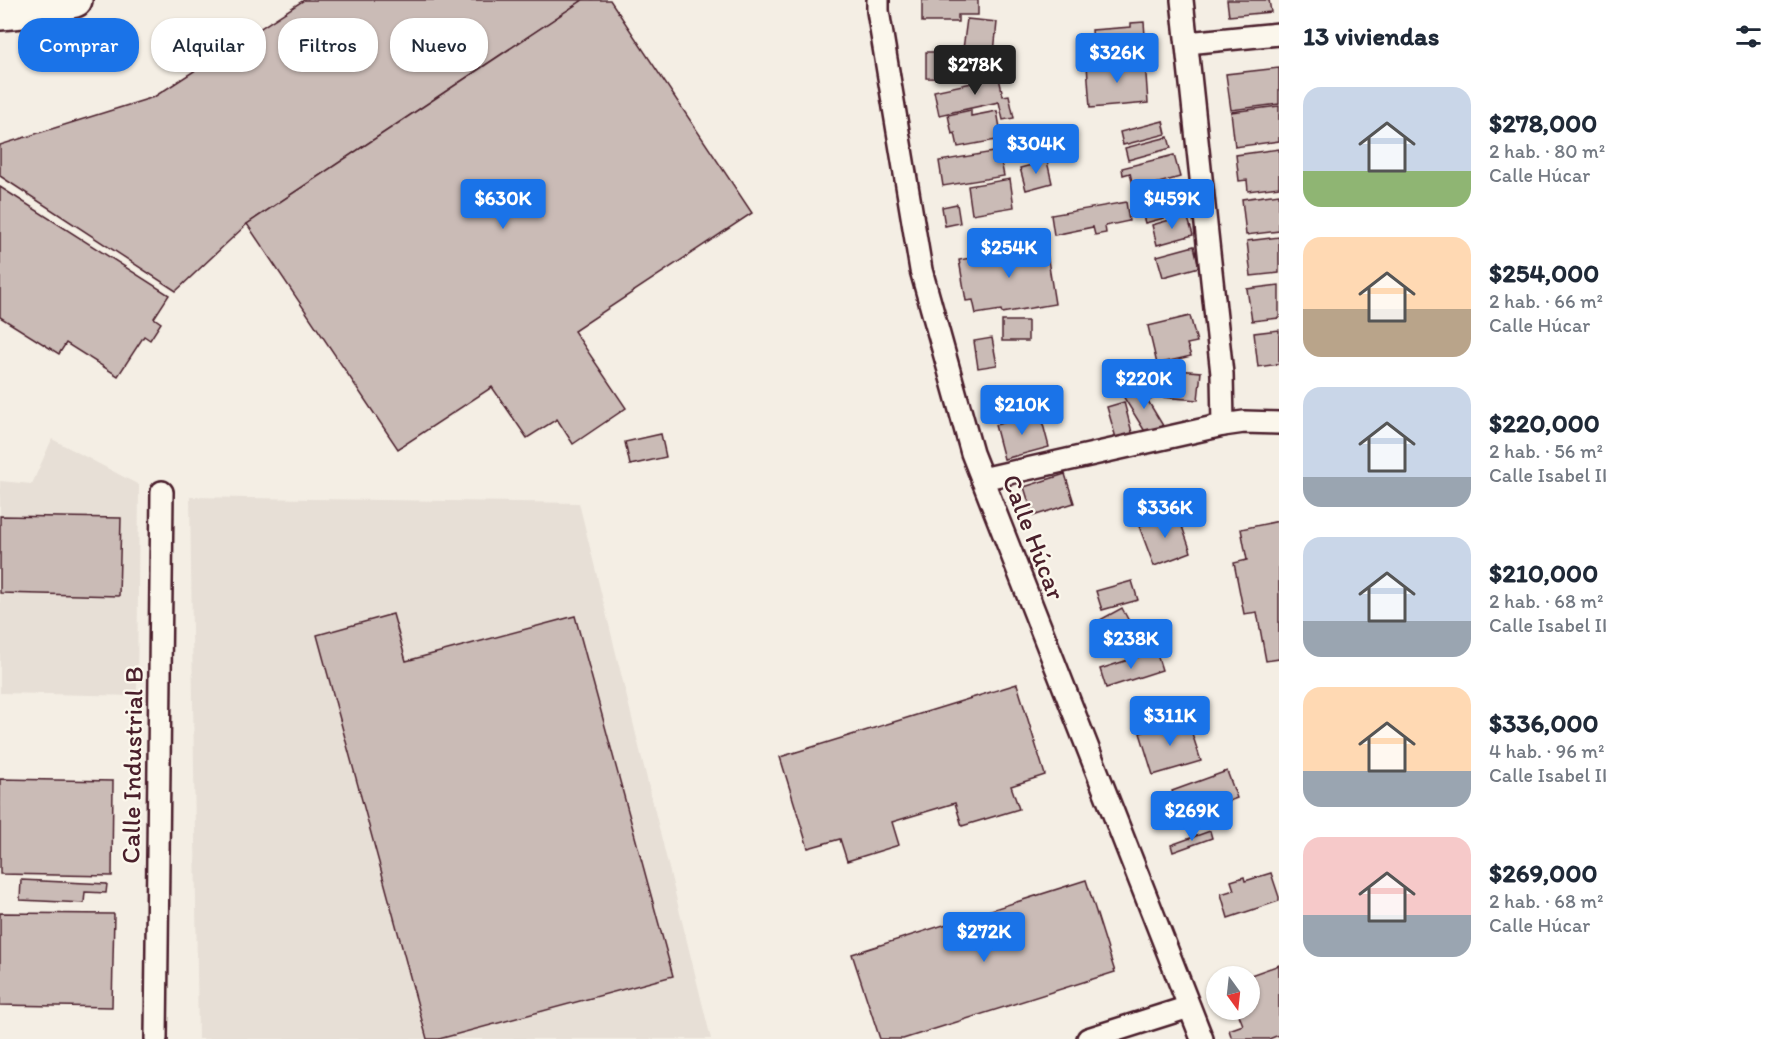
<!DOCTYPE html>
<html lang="es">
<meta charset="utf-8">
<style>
:root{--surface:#fff;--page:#f6f6f7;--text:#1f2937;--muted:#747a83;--accent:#1a73e8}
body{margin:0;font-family:Itim,sans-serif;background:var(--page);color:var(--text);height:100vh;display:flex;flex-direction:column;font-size:22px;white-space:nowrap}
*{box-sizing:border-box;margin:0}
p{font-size:20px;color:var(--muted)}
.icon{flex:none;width:33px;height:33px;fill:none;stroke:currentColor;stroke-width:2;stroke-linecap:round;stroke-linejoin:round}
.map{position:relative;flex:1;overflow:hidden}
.details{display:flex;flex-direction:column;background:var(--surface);width:510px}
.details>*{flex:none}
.guide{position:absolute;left:18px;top:18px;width:570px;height:54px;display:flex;gap:12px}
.needle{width:39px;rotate:165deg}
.controls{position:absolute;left:1206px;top:966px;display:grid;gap:12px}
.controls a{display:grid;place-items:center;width:54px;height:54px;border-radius:50%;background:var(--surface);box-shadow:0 2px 4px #0004;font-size:30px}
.price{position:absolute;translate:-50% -51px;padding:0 14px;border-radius:6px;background:var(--accent);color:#fff;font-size:20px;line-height:39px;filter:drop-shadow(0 2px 3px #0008)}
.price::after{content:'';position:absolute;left:50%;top:36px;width:18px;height:14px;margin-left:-9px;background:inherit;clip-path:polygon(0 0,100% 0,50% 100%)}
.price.on{background:#222;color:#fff}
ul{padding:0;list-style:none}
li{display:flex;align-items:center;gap:18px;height:150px;padding:0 24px}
li span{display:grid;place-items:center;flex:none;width:168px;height:120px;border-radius:18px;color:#555}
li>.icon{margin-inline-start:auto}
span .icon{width:72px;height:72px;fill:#fffc;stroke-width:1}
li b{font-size:26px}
h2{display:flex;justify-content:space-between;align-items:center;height:72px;padding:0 24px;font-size:26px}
.tag{padding:0 21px;border-radius:24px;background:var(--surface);box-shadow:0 2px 4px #0004;font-size:21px;line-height:54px}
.tag.on{background:var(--accent);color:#fff}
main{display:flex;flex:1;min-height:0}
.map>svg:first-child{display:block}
.built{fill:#e7dfd6}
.building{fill:#cabbb6;stroke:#4a1f2b;stroke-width:1.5}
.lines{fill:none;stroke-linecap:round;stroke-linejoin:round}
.minor-casing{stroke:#4a1f2b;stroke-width:26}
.motorway-casing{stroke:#4a1f2b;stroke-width:38}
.minor{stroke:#fbf7ec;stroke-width:21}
.motorway{stroke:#fbf7ec;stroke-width:33}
.labels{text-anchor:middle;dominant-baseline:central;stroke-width:4.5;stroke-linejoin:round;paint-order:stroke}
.street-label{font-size:26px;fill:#4a1f2b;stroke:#fbf7ec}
</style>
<main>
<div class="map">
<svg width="1279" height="1039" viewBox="0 0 1279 1039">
<rect width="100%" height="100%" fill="#f4eee4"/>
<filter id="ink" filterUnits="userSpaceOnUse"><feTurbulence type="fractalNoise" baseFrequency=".0167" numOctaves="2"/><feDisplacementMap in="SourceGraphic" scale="12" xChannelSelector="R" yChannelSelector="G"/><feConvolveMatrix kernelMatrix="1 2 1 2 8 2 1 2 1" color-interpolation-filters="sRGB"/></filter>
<g filter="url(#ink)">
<g class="built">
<polygon points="52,439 139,485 137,696 0,693 0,481 32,484"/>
<polygon points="190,497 579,503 711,1039 198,1039"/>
</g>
<g class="building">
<polygon points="304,0 583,0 247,224 176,291 0,176 0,145 154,97"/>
<polygon points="583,0 610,0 752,213 574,331 626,408 573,444 557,419 527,438 492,387 398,449 247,224"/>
<polygon points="922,0 978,0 978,15 958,15 958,22 922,22"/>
<polygon points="1227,0 1269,0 1271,12 1229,16"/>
<polygon points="967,19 997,22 994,53 963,49"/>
<polygon points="1144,22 1146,50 1094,54 1092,30 1131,27 1131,23"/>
<polygon points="926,52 949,52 949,58 981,58 980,79 926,78"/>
<polygon points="1145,61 1148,103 1090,108 1087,65"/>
<polygon points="1279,68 1279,104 1231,110 1226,74"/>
<polygon points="997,69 1003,96 1009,95 1014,118 1003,120 999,102 939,115 934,91 986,80 984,71"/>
<polygon points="1279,106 1279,141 1235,147 1231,112"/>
<polygon points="971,110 971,116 997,111 1002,139 958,147 955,133 952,134 948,115"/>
<polygon points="1163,121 1166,134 1123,145 1120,132"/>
<polygon points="1168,137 1171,148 1128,160 1125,148"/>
<polygon points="1279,149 1279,187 1248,191 1247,180 1239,181 1236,155"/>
<polygon points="999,151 1004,176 943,186 939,161"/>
<polygon points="1174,155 1180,177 1134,190 1130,173 1123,175 1122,168"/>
<polygon points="1047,161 1052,183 1026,190 1020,168"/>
<polygon points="1010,179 1014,207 972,214 968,186"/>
<polygon points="1161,184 1162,188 1174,185 1176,193 1185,191 1191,211 1145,223 1139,202 1146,200 1143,189"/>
<polygon points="0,187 169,295 154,318 161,323 150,340 144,336 118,376 66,343 59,354 0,317"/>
<polygon points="1279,194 1279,231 1246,235 1242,199"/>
<polygon points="1126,202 1129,221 1105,226 1106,233 1095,235 1093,227 1054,235 1051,215"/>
<polygon points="957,204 960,223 945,226 942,207"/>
<polygon points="1187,215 1193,235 1157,245 1152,225"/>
<polygon points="1279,237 1279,273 1251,276 1247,241"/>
<polygon points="1045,241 1055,304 1002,313 1001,310 976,314 973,300 966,301 959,260 993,254 992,250"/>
<polygon points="1194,246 1199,267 1163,277 1157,256"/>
<polygon points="1279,285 1279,318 1252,321 1247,289"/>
<polygon points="1190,316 1197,342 1187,344 1191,356 1157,364 1148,326"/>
<rect x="1002" y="321" width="26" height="20"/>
<polygon points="1279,330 1279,364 1258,367 1254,333"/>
<polygon points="992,338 997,365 978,368 974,341"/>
<polygon points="1164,369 1201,372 1198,400 1161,397"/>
<polygon points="1145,382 1154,398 1148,401 1165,429 1149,438 1123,396"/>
<polygon points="1124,402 1134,440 1118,445 1107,407"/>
<polygon points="1040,413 1049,447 1004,459 995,425"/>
<polygon points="661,434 666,457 630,465 625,442"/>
<polygon points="1065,474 1074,503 1033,516 1024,487"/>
<polygon points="1177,512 1191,552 1154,566 1139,526"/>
<polygon points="0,516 121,518 119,596 0,593"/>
<polygon points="1279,521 1279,659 1266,661 1257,612 1244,614 1234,563 1247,560 1241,529"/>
<polygon points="1132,581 1138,600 1102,610 1096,591"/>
<polygon points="1122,608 1131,625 1109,637 1100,620"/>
<polygon points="393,614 406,661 575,616 673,976 439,1039 427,1039 317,635"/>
<polygon points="1156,651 1162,670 1106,688 1100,669"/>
<polygon points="1017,684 1045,775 1011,786 1019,809 962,826 955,803 892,822 899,845 847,861 840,839 808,848 780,757"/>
<polygon points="1187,718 1201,761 1153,775 1140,733"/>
<polygon points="1227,771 1237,798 1204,810 1206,817 1185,825 1172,791"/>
<polygon points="0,779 113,781 112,876 0,874"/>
<polygon points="1210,831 1212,838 1173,852 1171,845"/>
<polygon points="1271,873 1279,897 1279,901 1228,918 1221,894 1234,890 1231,881 1244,877 1245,881"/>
<polygon points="21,880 107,884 106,893 85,892 84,903 20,900"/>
<polygon points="1086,880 1115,972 903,1039 880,1039 852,954"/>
<polygon points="0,913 114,914 112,1007 0,1005"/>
<polygon points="1279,965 1279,1035 1269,1039 1232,1039 1229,1030 1243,1025 1237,1010 1250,1010 1250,976 1248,976"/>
</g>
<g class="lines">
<g class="minor-casing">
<g id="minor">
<polyline points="878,0 878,11 921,270 972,453 1202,1039"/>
<polyline points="1182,0 1222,374 1223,425"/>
<polyline points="1187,43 1279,34"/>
<polyline points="982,479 1223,425 1244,422 1279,423"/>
<polyline points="156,1039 162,492"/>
<polyline points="1088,1039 1189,1007"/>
</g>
</g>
<g class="motorway-casing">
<polyline id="motorway" points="0,13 23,11 75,0"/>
</g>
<use href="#minor" class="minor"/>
<use href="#motorway" class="motorway"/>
</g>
</g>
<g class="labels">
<g class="street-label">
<text transform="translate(1034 537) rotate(69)">Calle Húcar</text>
<text transform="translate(132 765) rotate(-89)">Calle Industrial B</text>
</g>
</g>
</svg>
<div class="controls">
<a><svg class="needle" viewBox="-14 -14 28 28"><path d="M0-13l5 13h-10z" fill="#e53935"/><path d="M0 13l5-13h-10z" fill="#747a83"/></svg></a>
</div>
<b class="price" style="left:1117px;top:84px">$326K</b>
<b class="price on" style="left:975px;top:96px">$278K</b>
<b class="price" style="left:1036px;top:175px">$304K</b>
<b class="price" style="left:503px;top:230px">$630K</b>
<b class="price" style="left:1172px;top:230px">$459K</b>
<b class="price" style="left:1009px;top:279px">$254K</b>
<b class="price" style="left:1144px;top:410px">$220K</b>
<b class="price" style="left:1022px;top:436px">$210K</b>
<b class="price" style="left:1165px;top:539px">$336K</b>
<b class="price" style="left:1131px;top:670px">$238K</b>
<b class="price" style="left:1170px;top:747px">$311K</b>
<b class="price" style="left:1192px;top:842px">$269K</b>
<b class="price" style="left:984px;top:963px">$272K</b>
<div class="guide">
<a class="tag on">Comprar</a>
<a class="tag">Alquilar</a>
<a class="tag">Filtros</a>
<a class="tag">Nuevo</a>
</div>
</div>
<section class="details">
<h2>13 viviendas<svg class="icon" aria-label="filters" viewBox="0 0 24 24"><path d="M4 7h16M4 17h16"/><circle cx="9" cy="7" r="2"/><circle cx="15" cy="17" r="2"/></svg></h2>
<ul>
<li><span style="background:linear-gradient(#c9d6e8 70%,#8fb573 0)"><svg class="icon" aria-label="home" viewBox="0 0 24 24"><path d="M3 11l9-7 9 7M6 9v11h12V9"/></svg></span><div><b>$278,000</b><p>2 hab. · 80 m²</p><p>Calle Húcar</p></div></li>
<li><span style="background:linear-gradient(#ffd9b3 60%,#b9a48a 0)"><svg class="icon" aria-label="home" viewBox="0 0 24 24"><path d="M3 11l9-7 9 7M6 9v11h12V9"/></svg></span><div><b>$254,000</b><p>2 hab. · 66 m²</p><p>Calle Húcar</p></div></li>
<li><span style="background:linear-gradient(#c9d6e8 75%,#9aa5b1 0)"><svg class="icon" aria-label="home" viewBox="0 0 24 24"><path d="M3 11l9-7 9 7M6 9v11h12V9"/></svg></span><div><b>$220,000</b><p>2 hab. · 56 m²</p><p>Calle Isabel II</p></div></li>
<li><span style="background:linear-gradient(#c9d6e8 70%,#9aa5b1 0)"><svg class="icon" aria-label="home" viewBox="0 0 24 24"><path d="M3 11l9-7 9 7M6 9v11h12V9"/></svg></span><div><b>$210,000</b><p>2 hab. · 68 m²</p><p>Calle Isabel II</p></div></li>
<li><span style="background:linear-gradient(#ffd9b3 70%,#9aa5b1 0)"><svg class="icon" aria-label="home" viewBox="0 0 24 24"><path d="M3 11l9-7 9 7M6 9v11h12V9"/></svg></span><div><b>$336,000</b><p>4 hab. · 96 m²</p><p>Calle Isabel II</p></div></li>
<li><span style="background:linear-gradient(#f6c9c9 65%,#9aa5b1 0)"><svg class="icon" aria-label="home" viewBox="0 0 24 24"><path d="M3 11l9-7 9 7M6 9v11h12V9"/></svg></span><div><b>$269,000</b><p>2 hab. · 68 m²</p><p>Calle Húcar</p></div></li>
</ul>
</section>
</main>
